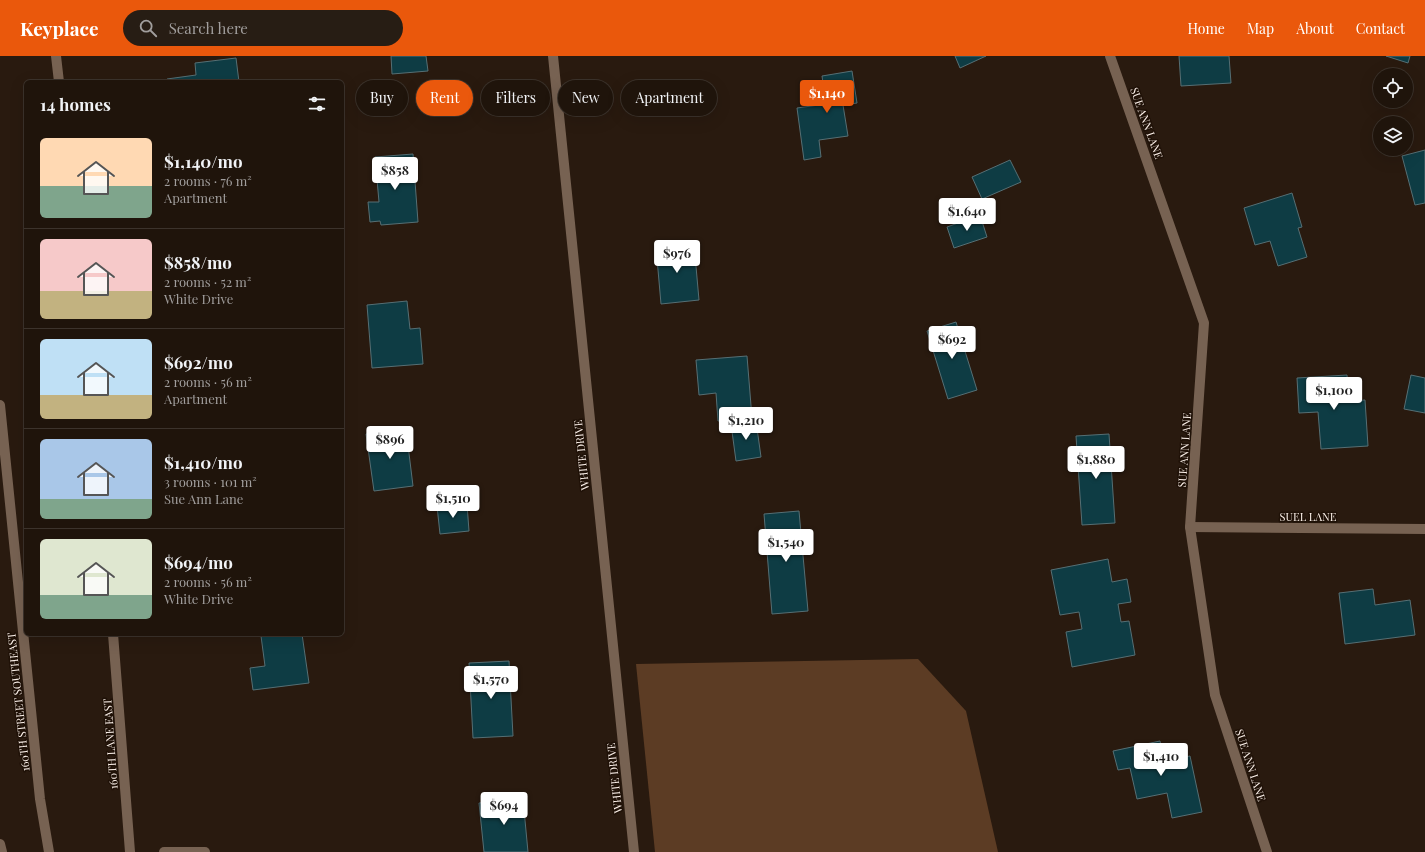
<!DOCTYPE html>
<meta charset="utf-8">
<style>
:root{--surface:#1f140b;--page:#271d14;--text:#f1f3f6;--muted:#a19e9d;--line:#3c332c;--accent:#ea580c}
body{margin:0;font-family:"Playfair Display",serif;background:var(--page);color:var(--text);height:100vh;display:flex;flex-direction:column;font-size:15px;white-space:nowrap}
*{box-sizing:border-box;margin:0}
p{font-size:13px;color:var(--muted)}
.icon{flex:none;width:22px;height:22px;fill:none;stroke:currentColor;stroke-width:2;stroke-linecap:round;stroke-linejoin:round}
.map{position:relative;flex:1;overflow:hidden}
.details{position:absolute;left:24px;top:24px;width:320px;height:556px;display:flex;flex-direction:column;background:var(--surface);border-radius:6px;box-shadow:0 4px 16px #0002,0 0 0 1px var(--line)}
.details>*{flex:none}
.banner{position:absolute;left:356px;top:24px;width:380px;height:36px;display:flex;gap:8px}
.buttons{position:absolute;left:1373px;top:12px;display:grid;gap:8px}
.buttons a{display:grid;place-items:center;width:40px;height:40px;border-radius:50%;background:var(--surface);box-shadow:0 4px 16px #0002,0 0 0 1px var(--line);font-size:20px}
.price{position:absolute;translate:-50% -34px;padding:0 9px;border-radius:4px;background:#fff;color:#222;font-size:13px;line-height:26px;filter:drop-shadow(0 1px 2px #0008)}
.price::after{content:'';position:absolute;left:50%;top:24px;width:12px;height:9px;margin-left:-6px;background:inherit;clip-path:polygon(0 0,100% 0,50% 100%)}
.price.active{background:var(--accent);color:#fff}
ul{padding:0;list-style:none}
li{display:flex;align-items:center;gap:12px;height:100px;padding:0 16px}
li+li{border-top:1px solid var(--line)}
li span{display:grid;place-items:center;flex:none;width:112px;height:80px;border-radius:6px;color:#555}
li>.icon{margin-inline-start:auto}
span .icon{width:48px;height:48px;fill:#fffc;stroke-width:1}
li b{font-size:17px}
h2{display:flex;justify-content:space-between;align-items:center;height:48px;padding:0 16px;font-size:17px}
.pill{padding:0 14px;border-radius:18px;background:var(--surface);box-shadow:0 4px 16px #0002,0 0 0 1px var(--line);font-size:14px;line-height:36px}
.pill.active{background:var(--accent);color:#fff}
header{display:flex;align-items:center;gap:24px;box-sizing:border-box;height:56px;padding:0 20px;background:var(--accent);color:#fff}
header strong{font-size:19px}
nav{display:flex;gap:22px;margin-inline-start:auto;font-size:14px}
.search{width:280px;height:36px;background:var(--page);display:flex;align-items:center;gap:10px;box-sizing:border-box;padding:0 14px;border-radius:22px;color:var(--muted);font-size:15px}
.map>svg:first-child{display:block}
.green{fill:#5c3c24}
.building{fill:#0e3c44;stroke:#566f74}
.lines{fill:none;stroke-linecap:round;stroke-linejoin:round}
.service{stroke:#776252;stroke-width:10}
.minor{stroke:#776252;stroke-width:10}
.tertiary{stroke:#776252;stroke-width:10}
.labels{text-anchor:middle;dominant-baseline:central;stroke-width:3;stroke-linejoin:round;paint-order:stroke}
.street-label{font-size:11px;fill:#fdf2eb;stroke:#1f1107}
</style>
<header>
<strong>Keyplace</strong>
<div class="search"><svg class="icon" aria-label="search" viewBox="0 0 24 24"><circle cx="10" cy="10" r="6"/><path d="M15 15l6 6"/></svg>Search here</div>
<nav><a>Home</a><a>Map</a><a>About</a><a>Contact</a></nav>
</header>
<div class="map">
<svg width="1425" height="796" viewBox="0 0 1425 796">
<rect width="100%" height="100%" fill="#291a0f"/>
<polygon class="green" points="918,603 966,655 998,796 655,796 636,608"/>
<g class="building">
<polygon points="391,0 426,0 428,15 392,18"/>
<polygon points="955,0 986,0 960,12"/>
<polygon points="1179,0 1229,0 1231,27 1181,30"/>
<polygon points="1386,0 1410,0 1408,7"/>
<polygon points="236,2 239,26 168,26 167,23 196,19 195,7"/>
<polygon points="852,15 857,47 843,49 848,80 819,84 821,101 804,104 797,52 826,48 822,20"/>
<polygon points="1425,94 1425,147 1415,149 1402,100"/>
<polygon points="413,98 418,166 381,169 380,165 370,166 368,146 379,146 375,101"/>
<polygon points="1010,104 1021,126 982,143 972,121"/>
<polygon points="1292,137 1302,171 1298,172 1307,201 1278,210 1270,185 1255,189 1244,152"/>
<polygon points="980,159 987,181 954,192 947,171"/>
<polygon points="694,188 699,244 661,248 656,191"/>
<polygon points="407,245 410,273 420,272 423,308 372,312 367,249"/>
<polygon points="956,266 977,334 948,343 927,275"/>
<polygon points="747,300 752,362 718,365 716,337 699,339 696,304"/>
<polygon points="1347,319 1349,345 1365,344 1368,390 1321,393 1318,356 1299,357 1297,322"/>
<polygon points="1411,319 1425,322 1425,357 1404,353"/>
<polygon points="756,365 761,401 736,405 731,368"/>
<polygon points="406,373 413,430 374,435 366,378"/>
<polygon points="1109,378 1115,467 1082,469 1076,380"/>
<polygon points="467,448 469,475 440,478 437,450"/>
<polygon points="799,455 808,555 772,558 764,458"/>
<polygon points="1108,503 1112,526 1127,523 1131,546 1118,548 1121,566 1129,565 1135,599 1072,611 1066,576 1082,573 1079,556 1060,559 1051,514"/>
<polygon points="1373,533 1375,549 1410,544 1415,579 1345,588 1339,537"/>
<polygon points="273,578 302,578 309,627 253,634 250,612 265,610 261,580"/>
<polygon points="509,605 513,680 473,682 469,607"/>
<polygon points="1160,685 1164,705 1190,700 1202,756 1172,762 1167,737 1137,743 1130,712 1118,714 1113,695"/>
<polygon points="523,743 528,796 484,796 479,747"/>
</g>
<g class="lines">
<polyline class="service" points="164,796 205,796"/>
<g class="minor">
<polyline points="56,0 59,26"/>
<polyline points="553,0 634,796"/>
<polyline points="1110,0 1204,267 1190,471 1215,639 1267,796"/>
<polyline points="1190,471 1425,473"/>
<polyline points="113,578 130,796"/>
</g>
<g class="tertiary">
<polyline points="0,349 40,743 49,796"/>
<polyline points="0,788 2,796"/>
</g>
</g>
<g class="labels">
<g class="street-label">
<text transform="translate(1147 67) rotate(70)">SUE ANN LANE</text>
<text transform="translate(1184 394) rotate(-86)">SUE ANN LANE</text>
<text transform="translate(581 399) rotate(-96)">WHITE DRIVE</text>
<text x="1308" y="460">SUEL LANE</text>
<text transform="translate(18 646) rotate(-96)">160TH STREET SOUTHEAST</text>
<text transform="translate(110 688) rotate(-94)">160TH LANE EAST</text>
<text transform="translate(1251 709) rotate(72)">SUE ANN LANE</text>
<text transform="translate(614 722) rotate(-96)">WHITE DRIVE</text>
</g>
</g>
</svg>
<div class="buttons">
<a><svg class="icon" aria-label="locate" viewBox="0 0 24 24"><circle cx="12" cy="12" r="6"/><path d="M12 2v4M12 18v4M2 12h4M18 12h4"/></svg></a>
<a><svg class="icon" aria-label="layers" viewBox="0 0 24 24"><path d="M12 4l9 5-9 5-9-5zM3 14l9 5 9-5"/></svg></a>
</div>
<b class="price active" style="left:827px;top:58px">$1,140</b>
<b class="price" style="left:395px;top:135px">$858</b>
<b class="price" style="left:967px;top:176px">$1,640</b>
<b class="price" style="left:677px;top:218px">$976</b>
<b class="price" style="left:952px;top:304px">$692</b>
<b class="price" style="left:1334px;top:355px">$1,100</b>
<b class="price" style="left:746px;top:385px">$1,210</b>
<b class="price" style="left:390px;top:404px">$896</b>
<b class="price" style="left:1096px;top:424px">$1,880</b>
<b class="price" style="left:453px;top:463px">$1,510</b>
<b class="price" style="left:786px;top:507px">$1,540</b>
<b class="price" style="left:491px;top:644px">$1,570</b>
<b class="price" style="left:1161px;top:721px">$1,410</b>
<b class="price" style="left:504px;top:770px">$694</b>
<div class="banner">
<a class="pill">Buy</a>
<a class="pill active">Rent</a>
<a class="pill">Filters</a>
<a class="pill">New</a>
<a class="pill">Apartment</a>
</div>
<section class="details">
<h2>14 homes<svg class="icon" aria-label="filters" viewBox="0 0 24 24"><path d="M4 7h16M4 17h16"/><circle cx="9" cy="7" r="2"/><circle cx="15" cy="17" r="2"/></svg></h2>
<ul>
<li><span style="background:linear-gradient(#ffd9b3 60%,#7fa58c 0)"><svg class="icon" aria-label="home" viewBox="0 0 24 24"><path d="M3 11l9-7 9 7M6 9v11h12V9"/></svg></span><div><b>$1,140/mo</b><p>2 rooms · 76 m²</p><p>Apartment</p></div></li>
<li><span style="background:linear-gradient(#f6c9c9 65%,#c2b280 0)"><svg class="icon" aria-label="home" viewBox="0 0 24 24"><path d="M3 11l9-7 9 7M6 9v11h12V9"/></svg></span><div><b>$858/mo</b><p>2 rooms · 52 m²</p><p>White Drive</p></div></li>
<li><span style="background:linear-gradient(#bfe0f5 70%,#c2b280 0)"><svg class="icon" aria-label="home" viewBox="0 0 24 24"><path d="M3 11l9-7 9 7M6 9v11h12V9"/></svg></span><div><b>$692/mo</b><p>2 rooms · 56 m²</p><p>Apartment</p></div></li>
<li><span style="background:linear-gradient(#a9c7e8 75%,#7fa58c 0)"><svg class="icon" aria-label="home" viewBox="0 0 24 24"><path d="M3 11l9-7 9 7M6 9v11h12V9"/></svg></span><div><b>$1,410/mo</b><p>3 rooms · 101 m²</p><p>Sue Ann Lane</p></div></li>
<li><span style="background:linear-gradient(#dfe7d0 70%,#7fa58c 0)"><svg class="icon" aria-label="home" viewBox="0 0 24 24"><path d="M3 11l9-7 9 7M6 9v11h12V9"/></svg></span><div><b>$694/mo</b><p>2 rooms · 56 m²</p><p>White Drive</p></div></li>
</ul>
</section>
</div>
